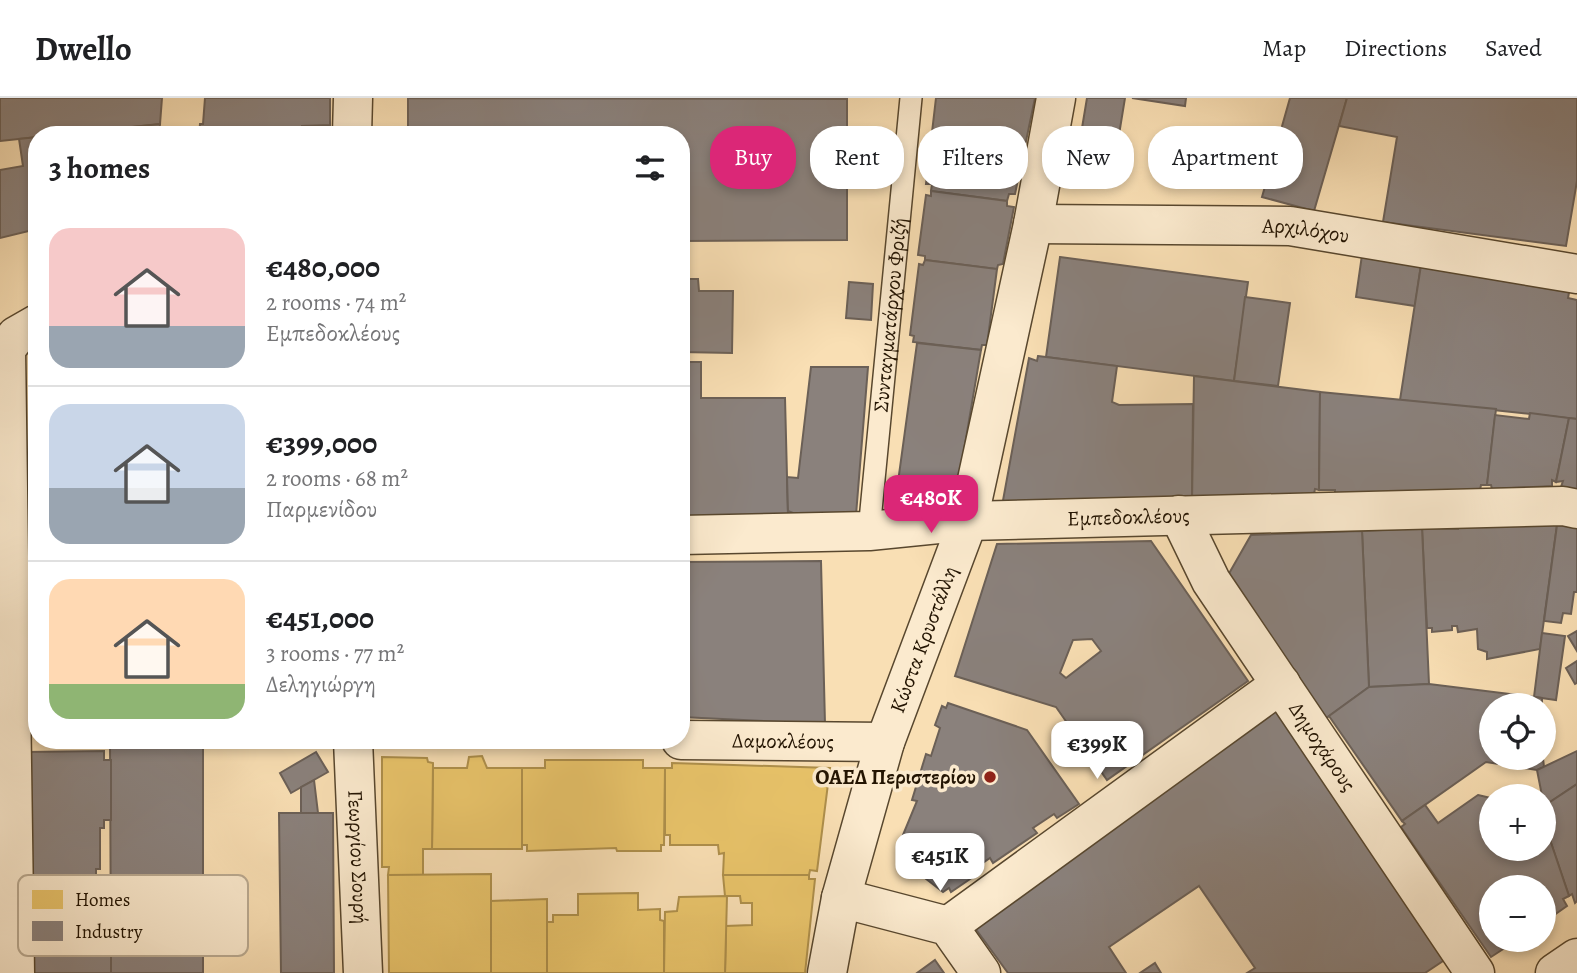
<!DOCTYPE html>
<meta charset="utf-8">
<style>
:root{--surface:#fff;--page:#f6f6f6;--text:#202124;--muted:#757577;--line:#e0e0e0;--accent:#db2777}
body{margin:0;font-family:Alegreya,serif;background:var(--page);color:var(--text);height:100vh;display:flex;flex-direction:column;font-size:26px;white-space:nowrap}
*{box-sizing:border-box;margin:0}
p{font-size:23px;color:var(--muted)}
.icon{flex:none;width:38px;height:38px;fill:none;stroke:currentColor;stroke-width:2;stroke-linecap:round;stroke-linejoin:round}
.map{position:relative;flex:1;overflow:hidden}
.details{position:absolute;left:28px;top:28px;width:662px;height:623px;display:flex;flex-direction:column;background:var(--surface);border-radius:28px;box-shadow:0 4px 10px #0003}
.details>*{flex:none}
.banner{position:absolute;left:710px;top:28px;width:665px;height:63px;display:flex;gap:14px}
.buttons{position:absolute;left:1479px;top:595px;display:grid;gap:14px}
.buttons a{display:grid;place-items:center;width:77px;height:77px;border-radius:50%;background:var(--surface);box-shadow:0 4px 10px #0003;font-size:35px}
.price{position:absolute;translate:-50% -60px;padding:0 16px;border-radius:14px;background:#fff;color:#222;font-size:23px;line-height:46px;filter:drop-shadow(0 2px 4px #0008)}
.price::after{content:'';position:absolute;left:50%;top:42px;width:21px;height:16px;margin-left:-10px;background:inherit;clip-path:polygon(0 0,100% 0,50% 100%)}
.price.current{background:var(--accent);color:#fff}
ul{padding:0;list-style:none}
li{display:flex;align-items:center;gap:21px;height:175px;padding:0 21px}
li+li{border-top:2px solid var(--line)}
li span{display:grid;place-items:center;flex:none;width:196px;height:140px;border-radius:21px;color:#555}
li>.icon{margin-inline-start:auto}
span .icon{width:84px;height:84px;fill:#fffc;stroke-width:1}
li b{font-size:30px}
h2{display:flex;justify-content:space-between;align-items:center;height:84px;padding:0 21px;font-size:30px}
.pill{padding:0 24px;border-radius:28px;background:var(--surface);box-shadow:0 4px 10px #0003;font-size:24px;line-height:63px}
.pill.current{background:var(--accent);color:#fff}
header{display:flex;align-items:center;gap:42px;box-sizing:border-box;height:98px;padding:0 35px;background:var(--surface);border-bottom:2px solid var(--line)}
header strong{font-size:33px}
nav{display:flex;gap:38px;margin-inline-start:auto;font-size:24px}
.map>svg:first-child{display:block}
.homes{fill:#e9c46a;stroke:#ae8f4b;stroke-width:2}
.industry{fill:#8a817c;stroke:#6b6057;stroke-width:2;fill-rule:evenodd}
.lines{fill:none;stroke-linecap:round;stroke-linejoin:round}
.service-casing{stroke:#58472e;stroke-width:24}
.minor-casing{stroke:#58472e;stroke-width:41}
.tertiary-casing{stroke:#58472e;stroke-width:41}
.service{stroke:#fbeace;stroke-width:21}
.minor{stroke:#fbeace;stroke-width:38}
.tertiary{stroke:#fbeace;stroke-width:38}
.poi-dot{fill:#8f2418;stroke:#fbeace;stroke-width:2.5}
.labels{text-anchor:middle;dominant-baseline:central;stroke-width:7;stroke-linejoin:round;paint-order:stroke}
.street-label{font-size:21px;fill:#231402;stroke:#fbeace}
.poi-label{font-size:21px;font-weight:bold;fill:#231402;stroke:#fbeace;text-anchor:end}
.key{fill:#fbeace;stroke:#baaa91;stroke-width:2}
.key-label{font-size:19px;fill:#231402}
</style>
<header>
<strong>Dwello</strong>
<nav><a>Map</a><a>Directions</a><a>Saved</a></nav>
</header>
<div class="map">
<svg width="1577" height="875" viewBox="0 0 1577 875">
<rect width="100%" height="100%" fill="#f9dfb4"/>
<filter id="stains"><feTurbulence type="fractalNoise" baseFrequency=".00286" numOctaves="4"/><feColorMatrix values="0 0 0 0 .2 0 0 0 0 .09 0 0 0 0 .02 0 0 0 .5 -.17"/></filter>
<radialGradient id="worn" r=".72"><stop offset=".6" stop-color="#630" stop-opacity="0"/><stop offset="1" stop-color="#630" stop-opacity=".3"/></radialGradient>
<g class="homes">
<polygon points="482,658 487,670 522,670 522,751 432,751 433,670 467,670 469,659"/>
<polygon points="382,659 427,660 428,664 433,665 432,751 423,751 423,777 388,777 389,769 382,769"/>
<polygon points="545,662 643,662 643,670 665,670 664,747 661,747 661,753 617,753 616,750 527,753 527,747 522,747 522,670 545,670"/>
<polygon points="672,665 830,670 817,773 810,772 809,777 723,777 724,755 719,756 718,747 670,747 670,737 665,737 665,670 672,670"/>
<polygon points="491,776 491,875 389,875 388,777"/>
<polygon points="723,777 809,777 809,781 815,781 805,875 725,875 726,828 752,827 752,805 741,805 740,798 725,798"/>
<polygon points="638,795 638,812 660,811 660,822 664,823 664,875 547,875 547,824 553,824 553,817 578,817 578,796"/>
<polygon points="727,798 725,875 664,875 665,814 677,813 679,799"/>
<polygon points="547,801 547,875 491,875 491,803"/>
</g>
<g class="industry">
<polygon points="0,0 162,0 160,26 0,43"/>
<polygon points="205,0 330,0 330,27 302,28 302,37 199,37 200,26 203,26"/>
<polygon points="408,0 847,1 847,142 681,143 681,37 408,37"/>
<polygon points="936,0 1035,0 1015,96 1009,96 1007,103 931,93 932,86 926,86"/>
<polygon points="1087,0 1125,0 1117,49 1080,42"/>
<polygon points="1132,0 1186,0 1185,8"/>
<polygon points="1290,0 1347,0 1314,113 1262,99"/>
<polygon points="1347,0 1577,0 1577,83 1566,148 1383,124 1397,39 1339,28"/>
<polygon points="160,26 159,37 57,37"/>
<polygon points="37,39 37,131 0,140 0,72 23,68 19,41"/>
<polygon points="931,93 1007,103 1007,108 1014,109 1003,166 998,167 997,171 925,162 925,158 918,157 926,97 931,98"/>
<polygon points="1362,157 1421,167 1415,208 1356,199"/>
<polygon points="1060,159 1248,184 1234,283 1046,259"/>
<polygon points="925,162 997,171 987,247 982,247 981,252 913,244 914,238 910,237 919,166 923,167"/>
<polygon points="1421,167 1570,189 1568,200 1577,202 1577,321 1400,302"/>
<polygon points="681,181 698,181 699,193 733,193 732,255 681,254"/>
<polygon points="849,184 873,186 871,222 846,220"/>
<polygon points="1245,199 1290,205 1278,288 1234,283"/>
<polygon points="917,245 981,252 955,405 895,406"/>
<polygon points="32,254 37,255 37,276 32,276"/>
<polygon points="1038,258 1117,268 1112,304 1119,307 1193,306 1192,403 1002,408 1029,260 1037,263"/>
<polygon points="681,264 701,264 701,300 785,300 788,418 681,418"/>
<polygon points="811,269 868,269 856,417 793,419 793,415 788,413 787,379 798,380"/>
<polygon points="1194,278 1320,294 1319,392 1315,391 1314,396 1192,403"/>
<polygon points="1320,294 1496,311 1487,387 1481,387 1480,392 1335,397 1335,392 1319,392"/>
<polygon points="1530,315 1569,320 1556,384 1552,382 1552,388 1492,391 1491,387 1487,387 1495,317 1529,321"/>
<polygon points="1569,320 1577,321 1577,391 1561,389 1563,383 1556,384"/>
<polygon points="22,368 37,368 37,406 23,407"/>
<polygon points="1458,427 1557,427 1540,551 1487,561 1487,554 1478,551 1477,531 1458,534 1457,528 1452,528 1452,532 1432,534 1432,530 1427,530 1422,430 1458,431"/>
<polygon points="1557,427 1577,429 1577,494 1574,494 1571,516 1563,515 1561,525 1544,523"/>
<polygon points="1422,430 1429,586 1369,589 1362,433"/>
<polygon points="1362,433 1369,589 1325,621 1227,479 1251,437"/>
<path d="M1151,443L1248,583L1107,682L1056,609L955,578L997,446ZM1092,541L1101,553L1066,580L1060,575L1073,542Z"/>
<polygon points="821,463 825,626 681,619 681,464"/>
<polygon points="1577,533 1577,553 1568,538"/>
<polygon points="1542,535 1565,538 1556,602 1534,599"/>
<polygon points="1577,563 1577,585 1575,586 1566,570"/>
<polygon points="1429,586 1542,600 1542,607 1491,607 1491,660 1543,660 1544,669 1537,672 1486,664 1402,723 1329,618 1369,589"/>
<polygon points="948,605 1027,632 1079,706 1057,720 1054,716 1033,730 1037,735 993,765 990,760 970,774 973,779 951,794 949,790 943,794 899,760 902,751 898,749 917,703 912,702 926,656 931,658 940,630 935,627 942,608 946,610"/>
<polygon points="1277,612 1449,859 1425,875 1247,875 1255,870 1199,788 1109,849 1126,875 1008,875 975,830"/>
<polygon points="110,642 203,642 203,875 111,875"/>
<polygon points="104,653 104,662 111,662 111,722 104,722 104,730 100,730 100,771 96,771 96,787 35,787 35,782 27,782 27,654"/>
<polygon points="1577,653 1577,686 1544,708 1537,672"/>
<polygon points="316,654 328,674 291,695 280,675"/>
<polygon points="314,682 318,715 301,715 301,689"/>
<polygon points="1577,686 1577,803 1575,805 1572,796 1569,798 1544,724 1544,708"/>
<polygon points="1478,697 1491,700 1491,751 1544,751 1544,724 1569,798 1563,801 1567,808 1544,824 1544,789 1491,789 1491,842 1517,842 1491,859 1401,729 1405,726 1402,723 1425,707 1438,725"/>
<polygon points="279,715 333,715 334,875 281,875"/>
<polygon points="35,787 96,787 96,792 102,792 103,829 111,829 111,875 31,875 30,793 35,793"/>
<polygon points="935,862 944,875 917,875"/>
<polygon points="1155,865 1161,875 1140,875"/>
</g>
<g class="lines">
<g class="service-casing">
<g id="service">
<path id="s1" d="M869,433L911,0"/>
</g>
</g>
<g class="minor-casing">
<g id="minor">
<polyline points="352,37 353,0"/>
<path id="s2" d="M1033,126L1290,128L1577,176"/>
<path id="s3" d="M1179,417L1211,483L1475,875"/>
<path id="s4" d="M681,437L869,433L968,423L1563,408L1577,411"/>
<path id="s5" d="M353,642L363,875"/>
<path id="s6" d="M681,642L885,644"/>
<polyline points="841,800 948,828 981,875"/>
<polyline points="948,828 1281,586"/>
<polyline points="15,875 6,251 16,238 37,226"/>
<path id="s7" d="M827,875L841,800L885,644L968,423L1033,126L1056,0"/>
</g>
</g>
<g class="tertiary-casing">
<polyline id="tertiary" points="1555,875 1577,860"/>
</g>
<use href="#service" class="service"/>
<use href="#minor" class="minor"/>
<use href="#tertiary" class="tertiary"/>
</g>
<circle class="poi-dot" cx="990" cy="679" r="7"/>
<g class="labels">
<g class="street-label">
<text stroke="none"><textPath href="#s2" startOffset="273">Αρχιλόχου</textPath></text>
<text stroke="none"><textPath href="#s1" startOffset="217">Συνταγματάρχου Φριζή</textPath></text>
<text stroke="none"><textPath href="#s4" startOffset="448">Εμπεδοκλέους</textPath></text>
<text stroke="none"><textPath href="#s7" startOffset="348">Κώστα Κρυστάλλη</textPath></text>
<text stroke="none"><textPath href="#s6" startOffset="102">Δαμοκλέους</textPath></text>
<text stroke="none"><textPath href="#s3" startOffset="273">Δημοχάρους</textPath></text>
<text stroke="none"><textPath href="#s5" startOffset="117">Γεωργίου Σουρή</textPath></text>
</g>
<g class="poi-label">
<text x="976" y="679">ΟΑΕΔ Περιστερίου</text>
</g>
</g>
<rect x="18" y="777" width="230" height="81" rx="10" class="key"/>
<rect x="32" y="792" width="31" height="19" fill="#e9c46a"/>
<rect x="32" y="823" width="31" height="20" fill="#8a817c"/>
<g class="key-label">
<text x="75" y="808">Homes</text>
<text x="75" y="840">Industry</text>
</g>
<rect width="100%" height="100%" filter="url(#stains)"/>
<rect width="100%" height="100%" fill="url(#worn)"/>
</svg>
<div class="buttons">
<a><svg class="icon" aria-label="locate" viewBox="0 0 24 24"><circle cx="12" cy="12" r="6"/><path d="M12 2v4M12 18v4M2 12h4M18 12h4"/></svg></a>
<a>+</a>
<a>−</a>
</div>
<b class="price current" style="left:931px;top:437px">€480K</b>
<b class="price" style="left:1097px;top:683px">€399K</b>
<b class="price" style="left:940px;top:795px">€451K</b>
<div class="banner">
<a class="pill current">Buy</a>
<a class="pill">Rent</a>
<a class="pill">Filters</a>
<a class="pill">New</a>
<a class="pill">Apartment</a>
</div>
<section class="details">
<h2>3 homes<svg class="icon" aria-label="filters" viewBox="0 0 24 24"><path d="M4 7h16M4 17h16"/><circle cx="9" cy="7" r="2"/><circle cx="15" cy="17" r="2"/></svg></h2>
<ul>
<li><span style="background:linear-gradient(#f6c9c9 70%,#9aa5b1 0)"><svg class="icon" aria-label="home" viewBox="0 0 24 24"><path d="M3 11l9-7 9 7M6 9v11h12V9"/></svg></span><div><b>€480,000</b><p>2 rooms · 74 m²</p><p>Εμπεδοκλέους</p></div></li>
<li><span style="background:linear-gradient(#c9d6e8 60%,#9aa5b1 0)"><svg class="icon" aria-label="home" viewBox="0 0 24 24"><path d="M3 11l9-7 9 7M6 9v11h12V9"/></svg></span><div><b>€399,000</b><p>2 rooms · 68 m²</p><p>Παρμενίδου</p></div></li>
<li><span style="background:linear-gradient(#ffd9b3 75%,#8fb573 0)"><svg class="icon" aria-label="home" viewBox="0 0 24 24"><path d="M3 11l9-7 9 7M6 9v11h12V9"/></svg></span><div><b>€451,000</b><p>3 rooms · 77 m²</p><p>Δεληγιώργη</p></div></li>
</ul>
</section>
</div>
